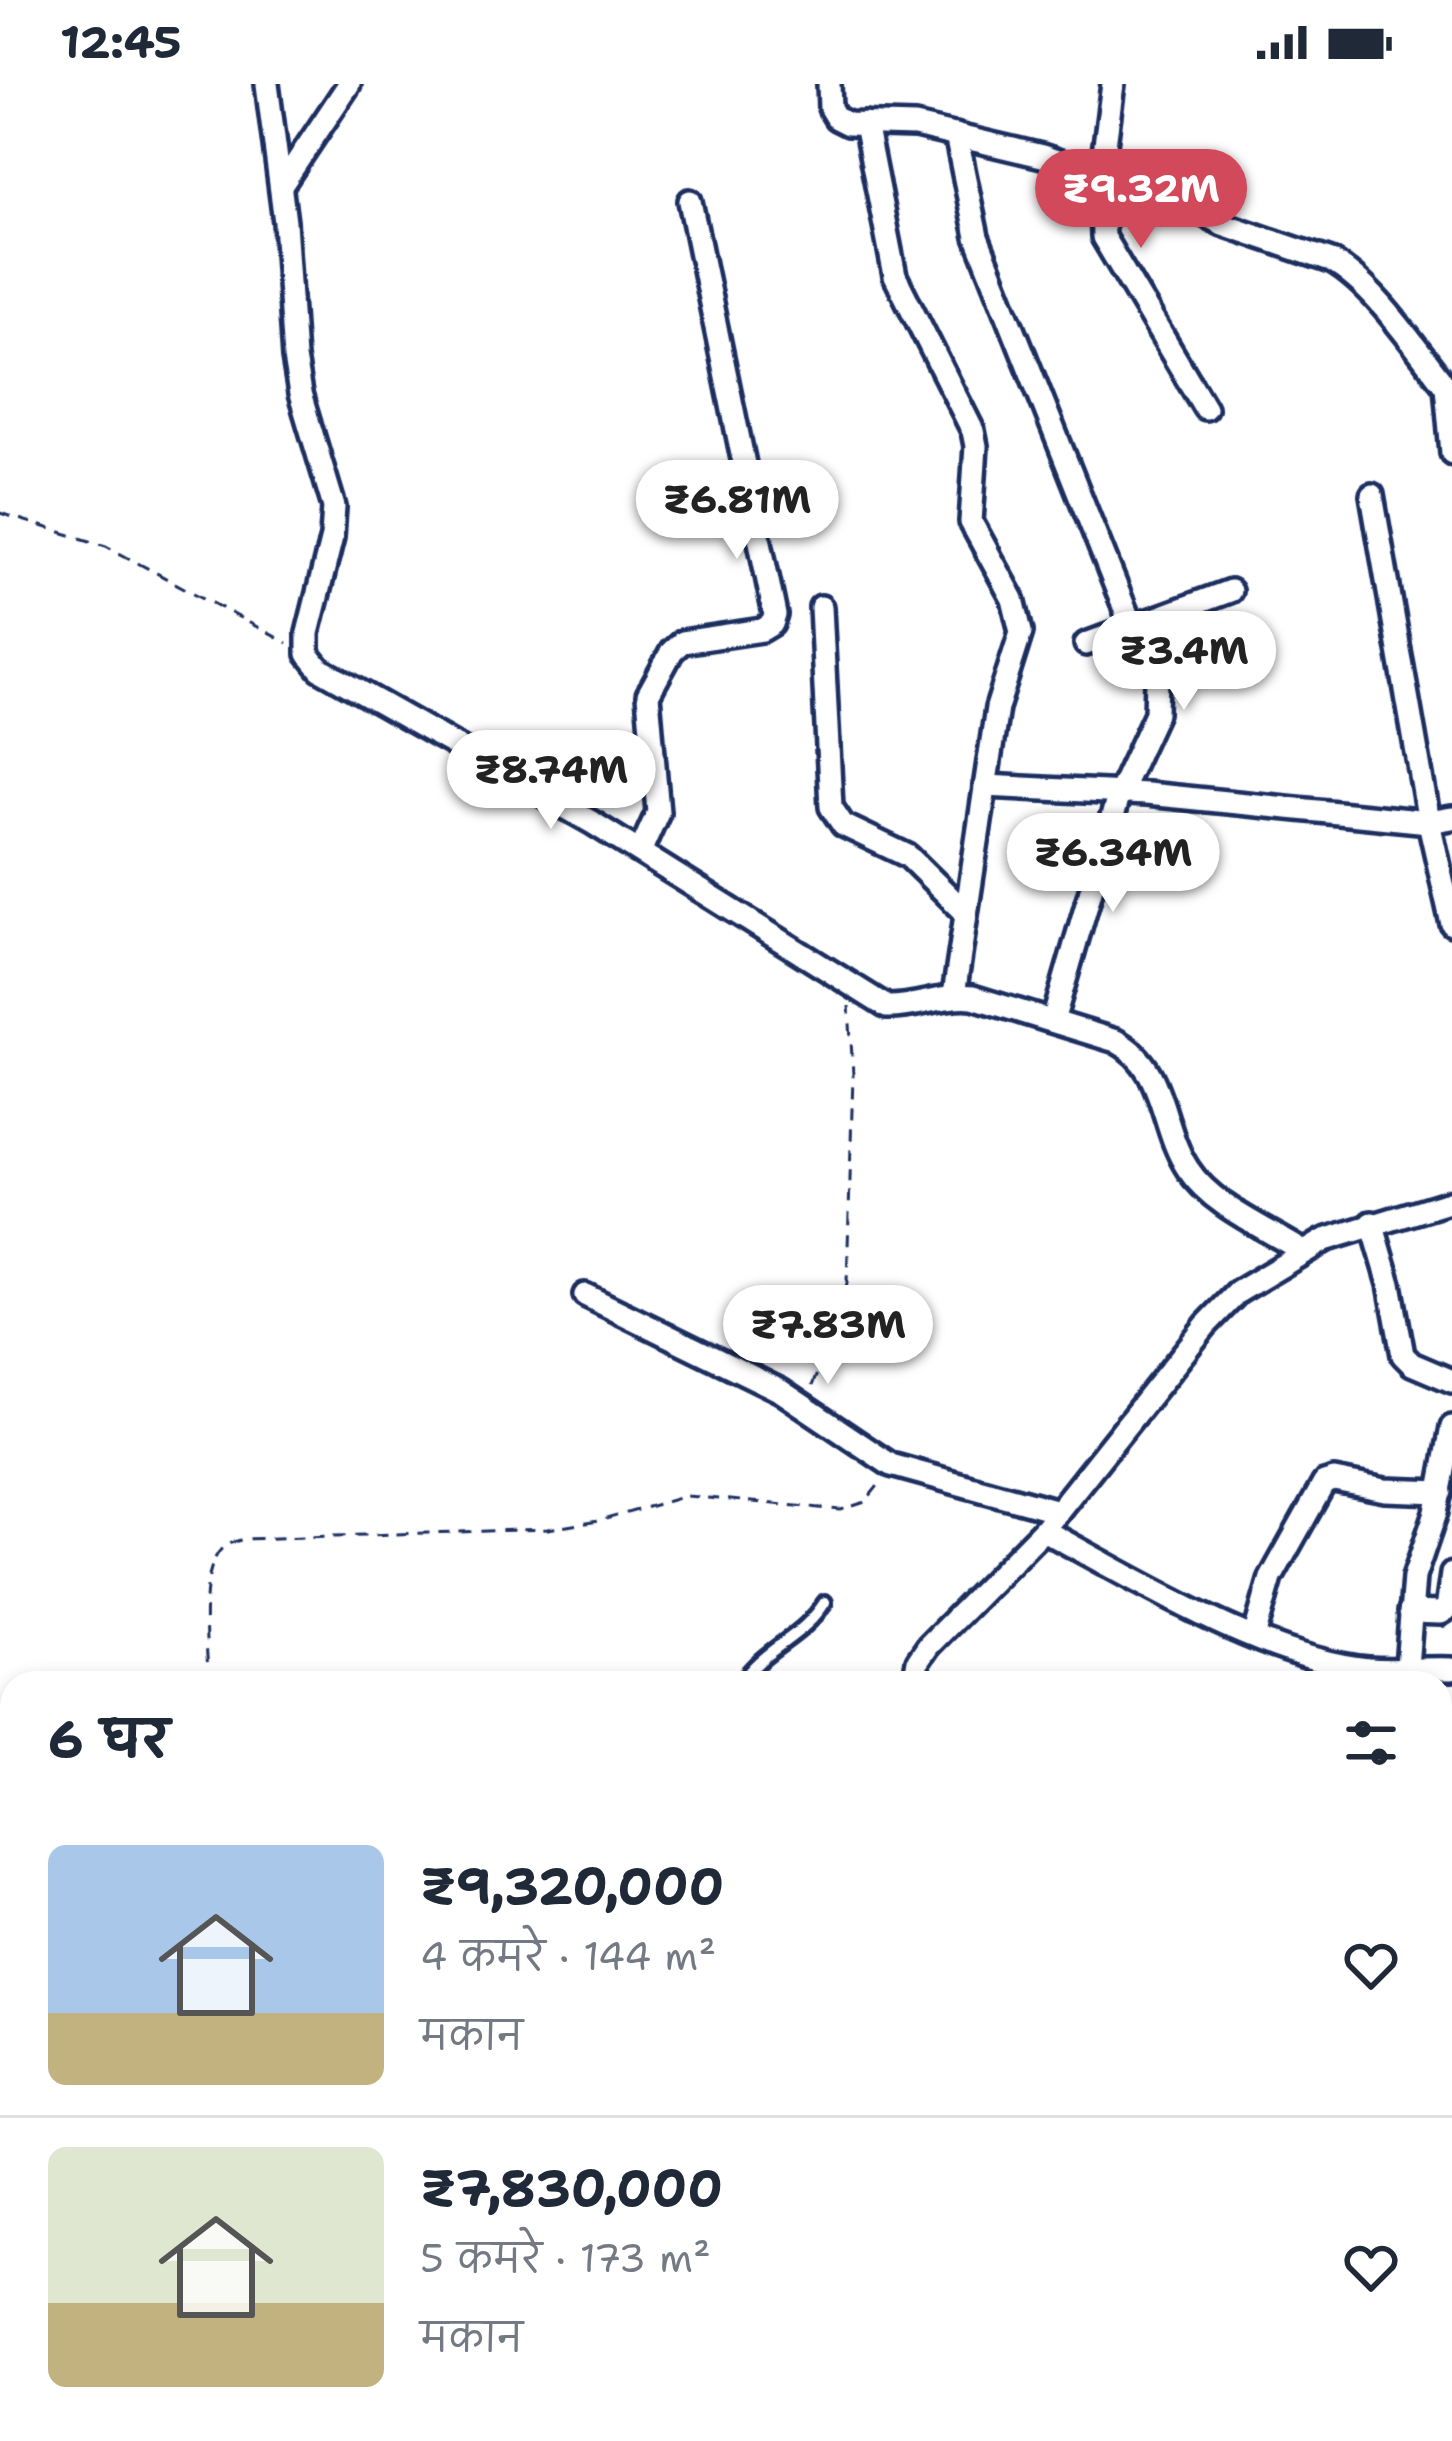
<!DOCTYPE html>
<html lang="hi">
<meta charset="utf-8">
<style>
:root{--surface:#fff;--page:#f6f6f7;--text:#1f2937;--muted:#747a83;--line:#e0e1e3;--accent:#d1495b}
body{margin:0;font-family:"Shantell Sans","Playpen Sans Deva",sans-serif;background:var(--page);color:var(--text);height:100vh;display:flex;flex-direction:column;font-size:45px;white-space:nowrap}
*{box-sizing:border-box;margin:0}
p{font-size:39px;color:var(--muted)}
.icon{flex:none;width:66px;height:66px;fill:none;stroke:currentColor;stroke-width:2;stroke-linecap:round;stroke-linejoin:round}
.map{position:relative;flex:1;overflow:hidden}
.panel{position:absolute;left:0px;top:1587px;width:1452px;height:771px;display:flex;flex-direction:column;background:var(--surface);border-radius:36px 36px 0 0;box-shadow:0 6px 18px #0003}
.panel>*{flex:none}
.price{position:absolute;translate:-50% -102px;padding:0 27px;border-radius:42px;background:#fff;color:#222;font-size:39px;line-height:78px;filter:drop-shadow(0 3px 6px #0008)}
.price::after{content:'';position:absolute;left:50%;top:72px;width:36px;height:27px;margin-left:-18px;background:inherit;clip-path:polygon(0 0,100% 0,50% 100%)}
.price.active{background:var(--accent);color:#fff}
ul{padding:0;list-style:none}
li{display:flex;align-items:center;gap:36px;height:300px;padding:0 48px}
li+li{border-top:3px solid var(--line)}
li span{display:grid;place-items:center;flex:none;width:336px;height:240px;border-radius:18px;color:#555}
li>.icon{margin-inline-start:auto}
span .icon{width:144px;height:144px;fill:#fffc;stroke-width:1}
li b{font-size:51px}
h2{display:flex;justify-content:space-between;align-items:center;height:144px;padding:0 48px;font-size:51px}
.status{display:flex;justify-content:space-between;align-items:center;height:84px;padding:0 60px;background:var(--surface);direction:ltr}
.status svg{height:33px;fill:currentColor}
.map>svg:first-child{display:block}
.building{fill:url(#building-hatch);stroke:#1b2f5e;stroke-width:3}
.lines{fill:none;stroke-linecap:round;stroke-linejoin:round}
.service-casing{stroke:#1b2f5e;stroke-width:20}
.minor-casing{stroke:#1b2f5e;stroke-width:30}
.primary-casing{stroke:#1b2f5e;stroke-width:42}
.path{stroke:#1b2f5e;stroke-width:3;stroke-dasharray:12 9;stroke-linecap:butt}
.service{stroke:#fff;stroke-width:10}
.minor{stroke:#fff;stroke-width:21}
.primary{stroke:#fff;stroke-width:33}
</style>
<div class="status"><b>12:45</b><svg viewBox="0 0 49 12"><path d="M0 12V9h3v3zM5 12V6h3v6zM10 12V3h3v9zM15 12V0h3v12zM26 1h20v11H26zM47 4h2v5h-2z"/></svg></div>
<div class="map">
<svg width="1452" height="2357" viewBox="0 0 1452 2357">
<defs>
<pattern id="building-hatch" width="6" height="6" patternUnits="userSpaceOnUse" patternTransform="scale(3)"><rect width="6" height="6" fill="#edcb9e"/><path d="M-1 1l2-2M0 6l6-6M5 7l2-2" fill="none" stroke="#cbaf8a"/></pattern>
</defs>
<rect width="100%" height="100%" fill="#fff"/>
<filter id="ink" filterUnits="userSpaceOnUse"><feTurbulence type="fractalNoise" baseFrequency=".00833" numOctaves="2"/><feDisplacementMap in="SourceGraphic" scale="24" xChannelSelector="R" yChannelSelector="G"/><feConvolveMatrix kernelMatrix="1 2 1 2 8 2 1 2 1" color-interpolation-filters="sRGB"/></filter>
<g filter="url(#ink)">
<rect class="building" x="1440" y="2215" width="12" height="97"/>
<g class="lines">
<g class="service-casing">
<path id="service" d="M741,1599C763,1564 802,1555 825,1518"/>
</g>
<g class="minor-casing">
<g id="minor">
<path d="M267,0L285,138L294,274L300,310L334,423L332,453L308,549V570L320,585L593,739L887,923C917,924 943,910 973,913L1116,957C1167,984 1159,1041 1188,1085C1212,1122 1266,1144 1302,1167"/>
<path d="M829,0L830,24L836,34L848,40L915,42L1042,72L1177,117L1223,140L1331,177C1376,202 1419,270 1452,310"/>
<polyline points="1113,0 1101,91 1103,153 1205,324"/>
<polyline points="865,40 895,192 973,347 976,362 971,438 1013,515 1021,548 997,624 954,911"/>
<polyline points="956,51 977,153 1132,543"/>
<polyline points="281,102 349,0"/>
<polyline points="1446,302 1452,369"/>
<polyline points="1372,411 1429,738 1452,840"/>
<polyline points="821,523 831,723 843,741 908,772 966,829"/>
<polyline points="1086,560 1230,507"/>
<polyline points="985,702 1146,710 1429,738 1452,734"/>
<polyline points="640,768 658,728 648,611 672,567 682,558 762,546 772,540 775,531 690,117"/>
<polyline points="1053,937 1119,709 1156,629 1157,596 1147,538"/>
<polyline points="1372,1139 1390,1200 1403,1271 1412,1280 1452,1297"/>
<polyline points="585,1211 781,1307 891,1381 1058,1427"/>
<path d="M1043,1446C1135,1495 1263,1575 1368,1585C1395,1587 1424,1584 1452,1585"/>
<polyline points="1410,1528 1441,1529 1447,1525 1452,1490"/>
<polyline points="1254,1553 1271,1494 1324,1399 1334,1396 1385,1406 1441,1408"/>
<polyline points="1407,1583 1414,1493 1436,1428 1452,1343"/>
<polyline points="914,1599 918,1577 929,1561 1043,1446 1206,1241 1238,1208 1325,1156 1452,1117"/>
<polyline points="1440,1702 1441,1696 1452,1687"/>
<polyline points="1440,1748 1452,1748"/>
<polyline points="858,2357 858,2346"/>
</g>
</g>
<g class="primary-casing">
<g id="primary">
<polyline points="1195,2346 1452,2353"/>
<polyline points="132,2357 195,2346"/>
<polyline points="445,2357 478,2357"/>
</g>
</g>
<g class="path">
<polyline points="0,429 106,462 287,559"/>
<polyline points="812,1302 842,1228 847,1199 853,991 849,922"/>
<path d="M209,1599C207,1567 196,1481 226,1461C232,1458 238,1457 244,1455L548,1445L599,1437L686,1412L841,1426L865,1418L881,1398"/>
</g>
<use href="#service" class="service"/>
<use href="#minor" class="minor"/>
<use href="#primary" class="primary"/>
</g>
</g>
</svg>
<b class="price active" style="left:1141px;top:167px">₹9.32M</b>
<b class="price" style="left:737px;top:478px">₹6.81M</b>
<b class="price" style="left:1184px;top:629px">₹3.4M</b>
<b class="price" style="left:551px;top:748px">₹8.74M</b>
<b class="price" style="left:1113px;top:831px">₹6.34M</b>
<b class="price" style="left:828px;top:1303px">₹7.83M</b>
<section class="panel">
<h2>6 घर<svg class="icon" aria-label="filters" viewBox="0 0 24 24"><path d="M4 7h16M4 17h16"/><circle cx="9" cy="7" r="2"/><circle cx="15" cy="17" r="2"/></svg></h2>
<ul>
<li><span style="background:linear-gradient(#a9c7e8 70%,#c2b280 0)"><svg class="icon" aria-label="home" viewBox="0 0 24 24"><path d="M3 11l9-7 9 7M6 9v11h12V9"/></svg></span><div><b>₹9,320,000</b><p>4 कमरे · 144 m²</p><p>मकान</p></div><svg class="icon" aria-label="heart" viewBox="0 0 24 24"><path d="M12 20l-8-8c-3-5 5-10 8-4 3-6 11-1 8 4z"/></svg></li>
<li><span style="background:linear-gradient(#dfe7d0 65%,#c2b280 0)"><svg class="icon" aria-label="home" viewBox="0 0 24 24"><path d="M3 11l9-7 9 7M6 9v11h12V9"/></svg></span><div><b>₹7,830,000</b><p>5 कमरे · 173 m²</p><p>मकान</p></div><svg class="icon" aria-label="heart" viewBox="0 0 24 24"><path d="M12 20l-8-8c-3-5 5-10 8-4 3-6 11-1 8 4z"/></svg></li>
</ul>
</section>
</div>
